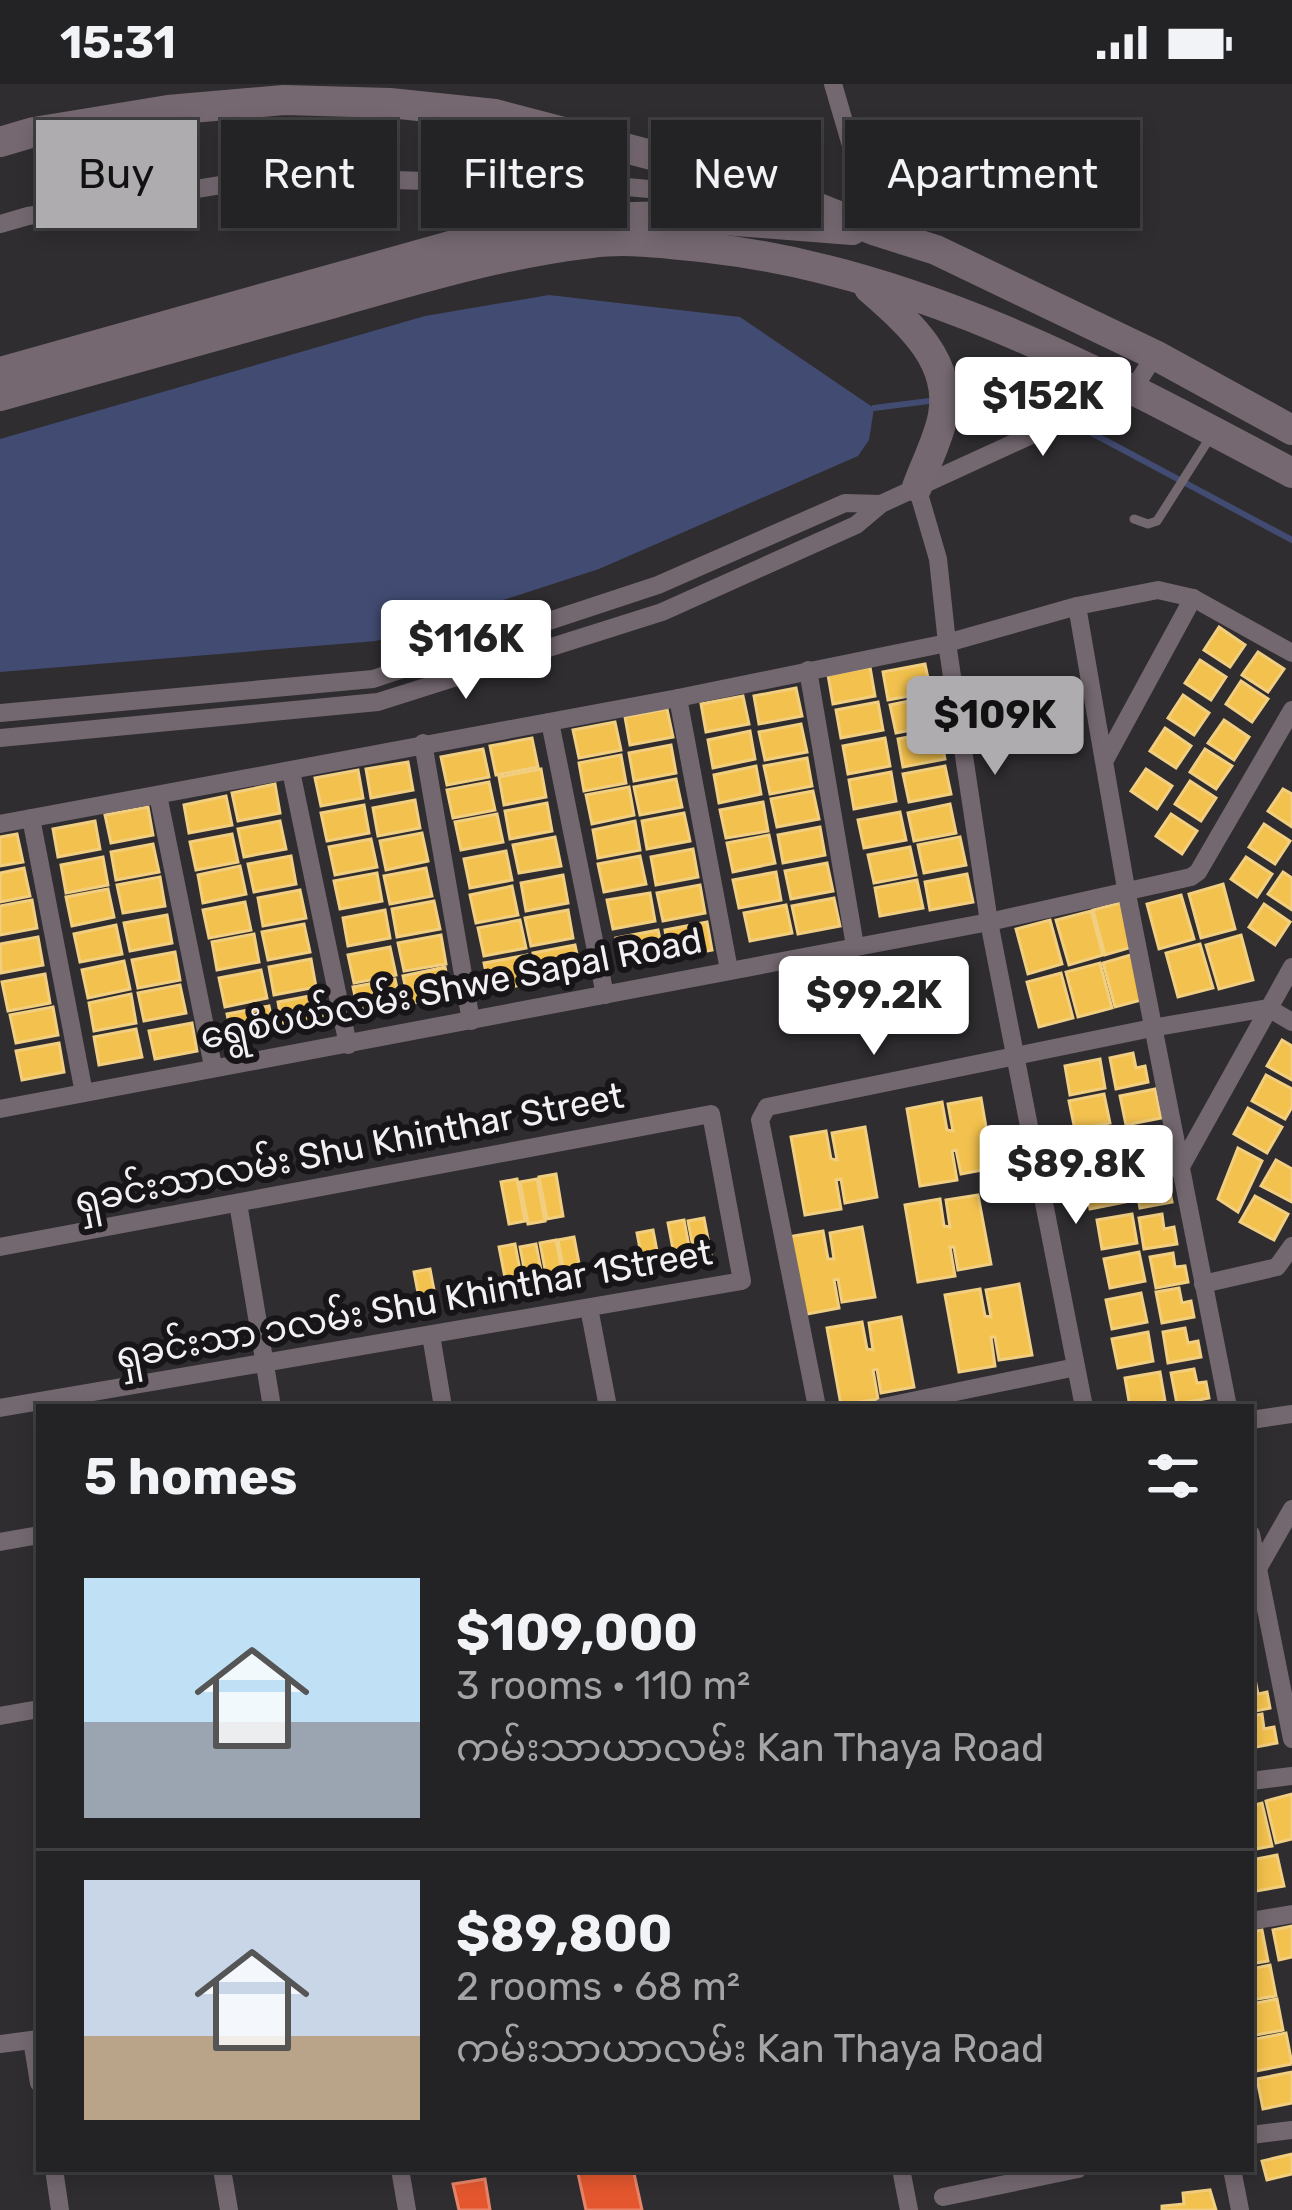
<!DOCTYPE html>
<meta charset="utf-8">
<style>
:root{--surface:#232224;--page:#2f2f31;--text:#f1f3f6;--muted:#a3a4a6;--line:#403f41;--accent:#aeacaf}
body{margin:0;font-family:Rubik,"Noto Sans Myanmar",sans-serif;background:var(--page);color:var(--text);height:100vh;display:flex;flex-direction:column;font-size:45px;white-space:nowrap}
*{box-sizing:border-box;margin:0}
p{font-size:39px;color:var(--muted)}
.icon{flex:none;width:66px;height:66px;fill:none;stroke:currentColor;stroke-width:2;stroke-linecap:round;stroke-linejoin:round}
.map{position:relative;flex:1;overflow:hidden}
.drawer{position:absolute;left:36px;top:1320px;width:1218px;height:768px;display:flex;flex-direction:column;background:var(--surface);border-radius:0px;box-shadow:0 6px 18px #0003,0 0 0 3px var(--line)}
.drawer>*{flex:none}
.hud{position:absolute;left:36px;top:36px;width:1221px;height:108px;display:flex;gap:24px}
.price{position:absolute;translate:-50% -102px;padding:0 27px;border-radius:12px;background:#fff;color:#222;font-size:39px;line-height:78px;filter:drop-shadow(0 3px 6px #0008)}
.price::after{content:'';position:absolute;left:50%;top:72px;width:36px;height:27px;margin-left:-18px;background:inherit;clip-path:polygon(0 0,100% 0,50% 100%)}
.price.selected{background:var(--accent);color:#111}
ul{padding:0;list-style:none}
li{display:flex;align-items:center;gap:36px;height:300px;padding:0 48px}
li+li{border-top:3px solid var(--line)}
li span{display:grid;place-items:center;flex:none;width:336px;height:240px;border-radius:0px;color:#555}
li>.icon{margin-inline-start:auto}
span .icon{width:144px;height:144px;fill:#fffc;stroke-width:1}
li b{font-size:51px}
h2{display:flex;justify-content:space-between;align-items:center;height:144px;padding:0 48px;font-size:51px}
.pill{padding:0 42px;border-radius:0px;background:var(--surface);box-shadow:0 6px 18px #0003,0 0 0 3px var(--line);font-size:42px;line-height:108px}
.pill.selected{background:var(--accent);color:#111}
.status{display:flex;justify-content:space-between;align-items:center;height:84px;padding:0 60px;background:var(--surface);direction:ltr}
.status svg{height:33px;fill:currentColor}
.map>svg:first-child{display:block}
.water{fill:#424b72}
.homes{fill:#f2c14e;stroke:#f2cf80;stroke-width:3}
.shops{fill:#e4572e;stroke:#e88569;stroke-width:3}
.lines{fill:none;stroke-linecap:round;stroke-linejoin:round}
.stream{stroke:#424b72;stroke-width:6}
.lane{stroke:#746870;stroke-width:9}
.street{stroke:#746870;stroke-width:18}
.primary{stroke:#756871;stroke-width:30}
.labels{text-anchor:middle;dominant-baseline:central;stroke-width:12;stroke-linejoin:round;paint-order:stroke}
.street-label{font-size:36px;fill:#f3f0f4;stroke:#171518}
</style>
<div class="status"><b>15:31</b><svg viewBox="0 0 49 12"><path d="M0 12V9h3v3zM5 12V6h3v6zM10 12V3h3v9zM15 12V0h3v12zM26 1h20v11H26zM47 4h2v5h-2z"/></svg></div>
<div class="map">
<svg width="1292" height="2126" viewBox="0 0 1292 2126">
<rect width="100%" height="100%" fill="#2f2d30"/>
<polygon class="water" points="549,211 740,233 874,324 869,356 858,372 599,485 376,557 0,588 0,355 425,232"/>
<g class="homes">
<polygon points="1219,543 1245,561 1230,583 1204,566"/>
<polygon points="1258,568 1284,585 1268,608 1242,591"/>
<polygon points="1200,576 1226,593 1211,616 1185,599"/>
<polygon points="925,580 931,608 888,616 883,588"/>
<polygon points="870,583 875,612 833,620 828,591"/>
<polygon points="1241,597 1268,615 1252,638 1226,620"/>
<polygon points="796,604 802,632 759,640 754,612"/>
<polygon points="1183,611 1209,629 1194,651 1168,634"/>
<polygon points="743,612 749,640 706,648 701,620"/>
<polygon points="933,612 938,641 896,649 890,621"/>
<polygon points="878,618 883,646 841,654 836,626"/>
<polygon points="667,625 673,653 630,661 625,633"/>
<polygon points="1224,636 1249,653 1234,676 1208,659"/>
<polygon points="615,638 621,666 579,674 573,646"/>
<polygon points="801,640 807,668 765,676 759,648"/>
<polygon points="1165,644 1191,662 1176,684 1150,667"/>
<polygon points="750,647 755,675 713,684 708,656"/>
<polygon points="940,647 945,675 903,683 898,655"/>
<polygon points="532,654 538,683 496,691 490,662"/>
<polygon points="885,654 890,682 848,690 843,662"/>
<polygon points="671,661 676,689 634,697 629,669"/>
<polygon points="483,665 489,693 447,701 441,673"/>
<polygon points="1205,665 1232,682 1216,705 1190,688"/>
<polygon points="621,671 626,699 584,707 579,679"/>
<polygon points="807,674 812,702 770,710 764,682"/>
<polygon points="408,678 413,706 371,714 366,685"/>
<polygon points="756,682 761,710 719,719 714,691"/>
<polygon points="945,682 951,710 909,718 903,690"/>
<polygon points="541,685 546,713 504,721 499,693"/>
<polygon points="1146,685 1172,702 1157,725 1131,707"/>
<polygon points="358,686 363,714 321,722 315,694"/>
<polygon points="891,688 896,717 854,725 849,696"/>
<polygon points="676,695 682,723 640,731 634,703"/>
<polygon points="1190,697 1216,714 1201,737 1175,720"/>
<polygon points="489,698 495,726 453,734 447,706"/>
<polygon points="275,700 280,729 238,737 232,709"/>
<polygon points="629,703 634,731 592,740 586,711"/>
<polygon points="1283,705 1292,710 1292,743 1268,727"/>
<polygon points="813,707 819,735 777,743 771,715"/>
<polygon points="226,712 232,741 189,749 184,721"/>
<polygon points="415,716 420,744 378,752 373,724"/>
<polygon points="763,718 768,747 726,754 720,726"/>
<polygon points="547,719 552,747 510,755 505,727"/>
<polygon points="950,720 956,749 914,757 908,729"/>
<polygon points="364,721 369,749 327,757 321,729"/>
<polygon points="148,723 153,751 111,759 105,731"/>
<polygon points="900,728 906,756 864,764 858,736"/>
<polygon points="684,729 690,757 647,765 642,737"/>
<polygon points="497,730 503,758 461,766 455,738"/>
<polygon points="1171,730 1197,747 1182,770 1156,752"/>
<polygon points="95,737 100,765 58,773 53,745"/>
<polygon points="280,737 286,765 244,773 238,745"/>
<polygon points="635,737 640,766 598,774 593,746"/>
<polygon points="1264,740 1290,757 1275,780 1249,763"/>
<polygon points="820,743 825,771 783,779 778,751"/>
<polygon points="422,749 428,777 386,786 380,757"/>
<polygon points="17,750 23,778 0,782 0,753"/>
<polygon points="232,750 238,778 196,786 190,758"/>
<polygon points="769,751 775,779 733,788 727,759"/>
<polygon points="555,753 561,782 519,789 513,761"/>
<polygon points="960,753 966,781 924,789 918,761"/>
<polygon points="371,755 377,783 335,791 329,763"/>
<polygon points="153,760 159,788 116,796 111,768"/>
<polygon points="910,763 916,791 874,799 868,771"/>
<polygon points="693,765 698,793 656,801 651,773"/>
<polygon points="506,767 512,796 470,804 464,775"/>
<polygon points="291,772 296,800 254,808 248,780"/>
<polygon points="640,772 646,800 604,808 598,780"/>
<polygon points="103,773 108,801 66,809 61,781"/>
<polygon points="1246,773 1272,790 1257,813 1231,795"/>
<polygon points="827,779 833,807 791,815 785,787"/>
<polygon points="240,782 246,810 203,819 198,791"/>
<polygon points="24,784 30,812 0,818 0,789"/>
<polygon points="426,784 432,812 390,820 384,792"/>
<polygon points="776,788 781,816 739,824 733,796"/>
<polygon points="1283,788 1292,794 1292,826 1268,810"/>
<polygon points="377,789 382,817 340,825 334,797"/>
<polygon points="967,790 973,818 930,826 925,798"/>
<polygon points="563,791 568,819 526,827 521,799"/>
<polygon points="160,793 165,822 123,829 117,801"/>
<polygon points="917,796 923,824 880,832 875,804"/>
<polygon points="1223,800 1235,845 1201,854 1189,810"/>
<polygon points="700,801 705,829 663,837 657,809"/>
<polygon points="512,802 518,831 476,839 470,811"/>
<polygon points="108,805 114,833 72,842 66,813"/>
<polygon points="300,806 306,834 263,842 258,814"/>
<polygon points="650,809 655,837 613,845 607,816"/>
<polygon points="1181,811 1194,855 1159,865 1147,820"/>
<polygon points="834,814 840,842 798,850 792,822"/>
<polygon points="32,816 37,844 0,851 0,822"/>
<polygon points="434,817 440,845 397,853 392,825"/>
<polygon points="1127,817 1139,861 1105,871 1093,826"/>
<polygon points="245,818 251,846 209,854 203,826"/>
<polygon points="1264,820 1290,838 1275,861 1249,843"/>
<polygon points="786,821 792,849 750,857 744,829"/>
<polygon points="385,826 390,854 348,862 343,834"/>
<polygon points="568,826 573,854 531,862 525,834"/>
<polygon points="1091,827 1103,871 1069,881 1056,836"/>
<polygon points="167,831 172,859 130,867 124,839"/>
<polygon points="520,836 526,864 484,872 478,844"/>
<polygon points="1050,836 1062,880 1028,890 1016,845"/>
<polygon points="707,838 712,866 670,874 665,846"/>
<polygon points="304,840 310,868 268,876 262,848"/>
<polygon points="116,841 122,870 80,878 74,850"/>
<polygon points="658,846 664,874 622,882 616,854"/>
<polygon points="254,850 259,878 217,886 212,858"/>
<polygon points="441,851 446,880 404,887 398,859"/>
<polygon points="1241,851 1253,896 1219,905 1206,861"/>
<polygon points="38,853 43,881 1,889 0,860"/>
<polygon points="1200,860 1213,904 1178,913 1166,869"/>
<polygon points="575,861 581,889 539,897 533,869"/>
<polygon points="390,863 396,891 354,899 348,871"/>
<polygon points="175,868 180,896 138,904 132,876"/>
<polygon points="1137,869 1149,914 1115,923 1103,879"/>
<polygon points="527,871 532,899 490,907 484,879"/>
<polygon points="311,875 316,903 274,911 269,883"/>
<polygon points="124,877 130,905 88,914 82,886"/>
<polygon points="1100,879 1112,924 1078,933 1066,888"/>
<polygon points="445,883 451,912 409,920 403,892"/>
<polygon points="261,886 267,914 225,923 219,894"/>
<polygon points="1061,889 1073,934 1039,943 1027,898"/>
<polygon points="45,890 50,919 8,927 2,898"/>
<polygon points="395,895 401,923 359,931 353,903"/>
<polygon points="180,901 186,929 144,937 138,909"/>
<polygon points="131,910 136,939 94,947 89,919"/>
<polygon points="320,910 325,939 283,947 278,918"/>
<polygon points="269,922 275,950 233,958 227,930"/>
<polygon points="53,923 58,951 16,959 10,931"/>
<polygon points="192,939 197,967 155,975 149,947"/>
<polygon points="136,945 142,973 99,981 94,953"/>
<polygon points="1282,956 1292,962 1292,996 1267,982"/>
<polygon points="59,959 64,988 22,996 16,967"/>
<polygon points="1133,969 1136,984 1145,982 1148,998 1116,1005 1110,974"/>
<polygon points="1100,975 1105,1004 1070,1011 1065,982"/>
<polygon points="1266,991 1292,1005 1292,1023 1285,1035 1252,1017"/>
<polygon points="1155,1005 1161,1034 1126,1041 1120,1012"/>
<polygon points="1104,1010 1110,1039 1075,1046 1069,1017"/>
<polygon points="981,1014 993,1084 961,1090 956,1066 952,1067 957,1096 920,1102 907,1025 942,1018 947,1046 953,1047 948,1020"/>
<polygon points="1248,1024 1282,1043 1267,1069 1234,1050"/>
<polygon points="865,1043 877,1113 845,1119 841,1095 836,1096 841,1125 805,1131 791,1053 826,1047 831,1075 837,1076 832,1049"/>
<polygon points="1118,1048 1123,1077 1088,1083 1082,1055"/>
<polygon points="1151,1051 1154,1065 1164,1063 1167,1080 1134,1086 1129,1055"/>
<polygon points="1238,1064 1262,1077 1238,1128 1218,1115"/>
<polygon points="1276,1076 1292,1085 1292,1118 1261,1102"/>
<polygon points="1120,1089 1125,1118 1090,1125 1085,1096"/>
<polygon points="1157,1089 1159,1103 1169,1102 1172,1118 1140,1124 1134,1093"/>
<polygon points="556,1090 563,1132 547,1135 539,1093"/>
<polygon points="517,1095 525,1137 509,1140 501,1098"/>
<polygon points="537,1095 545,1137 528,1140 520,1098"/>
<polygon points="978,1111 991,1180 958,1186 954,1163 950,1163 955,1192 918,1198 905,1121 940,1115 944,1142 950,1143 946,1116"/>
<polygon points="1255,1112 1288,1130 1274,1156 1240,1138"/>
<polygon points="1132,1130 1137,1159 1102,1165 1097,1136"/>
<polygon points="1162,1130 1164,1145 1174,1143 1177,1160 1144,1165 1139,1134"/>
<polygon points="704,1134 712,1176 696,1179 688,1137"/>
<polygon points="684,1136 692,1178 676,1181 668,1139"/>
<polygon points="862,1143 875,1213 842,1218 838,1195 834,1196 839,1224 802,1231 788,1153 823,1147 828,1175 834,1175 830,1149"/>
<polygon points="653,1146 661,1188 645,1191 637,1149"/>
<polygon points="574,1153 582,1195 566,1198 558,1156"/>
<polygon points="556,1156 564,1197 548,1201 540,1159"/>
<polygon points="515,1160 523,1202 507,1204 499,1163"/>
<polygon points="536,1160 544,1202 528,1205 520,1163"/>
<polygon points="1139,1168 1145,1197 1110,1204 1104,1175"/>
<polygon points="1173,1169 1175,1183 1185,1182 1188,1198 1156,1204 1150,1173"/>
<polygon points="430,1185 438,1227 422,1230 414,1188"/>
<polygon points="1019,1200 1032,1271 999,1276 995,1253 991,1253 995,1282 959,1288 945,1211 980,1205 985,1232 991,1233 986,1206"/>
<polygon points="1179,1204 1182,1219 1191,1217 1194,1233 1162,1239 1156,1208"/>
<polygon points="1141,1209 1147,1238 1112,1245 1106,1216"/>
<polygon points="901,1233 914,1303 881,1309 877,1285 873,1286 878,1315 841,1321 827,1244 862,1238 867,1265 873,1266 869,1239"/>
<polygon points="1185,1244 1188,1259 1198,1257 1201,1273 1168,1279 1163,1248"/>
<polygon points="1148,1248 1153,1277 1118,1284 1112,1255"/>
<polygon points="1194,1285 1197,1299 1206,1298 1209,1314 1177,1320 1171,1289"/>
<polygon points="1160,1288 1165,1317 1130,1323 1125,1294"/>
<polygon points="1251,1595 1255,1595 1258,1610 1267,1608 1270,1624 1251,1628"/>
<polygon points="1262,1630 1264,1645 1274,1643 1277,1659 1251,1664 1251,1632"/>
<polygon points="1292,1710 1292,1755 1276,1759 1266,1717"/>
<polygon points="1262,1719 1272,1762 1251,1766 1251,1722"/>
<polygon points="1277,1771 1284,1802 1251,1808 1251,1776"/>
<polygon points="1292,1842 1292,1873 1279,1876 1273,1846"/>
<polygon points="1262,1846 1268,1877 1251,1880 1251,1848"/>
<polygon points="1270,1881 1276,1912 1251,1916 1251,1885"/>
<polygon points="1277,1915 1283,1946 1251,1952 1251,1920"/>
<polygon points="1286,1949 1292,1980 1251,1988 1251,1956"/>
<polygon points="1292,1988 1292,2019 1263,2025 1257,1995"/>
<polygon points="1292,2070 1292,2090 1267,2096 1262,2077"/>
<polygon points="1210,2106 1216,2126 1162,2126 1162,2122 1184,2120 1183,2109"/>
</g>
<g class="shops">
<polygon points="577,2085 633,2085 642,2126 586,2126"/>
<polygon points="485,2095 490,2126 459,2126 453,2100"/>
</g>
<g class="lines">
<g class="stream">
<polyline points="956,313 1011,305 1061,333"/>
<polyline points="874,324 937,316"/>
<polyline points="1073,339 1292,456"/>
</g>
<polyline class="lane" points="1134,435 1148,440 1157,437 1211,352"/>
<g class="street">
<polyline points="833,0 876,147 873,146"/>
<polyline points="0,140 28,132 221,101 393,96 627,103 724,112 805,131"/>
<polyline points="917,403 938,475 947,559 989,838 1084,1323"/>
<polyline points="1077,522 1127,810 1228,1323"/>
<polyline points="808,586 855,862"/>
<polyline points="678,614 729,886"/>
<polyline points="0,629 373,595 658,501 845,419 881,420"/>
<polyline points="550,638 605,911"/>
<polyline points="0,654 378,618 662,528 856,441 881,420 1134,304 1155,271"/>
<polyline points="423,659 471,937"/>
<polyline points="1106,674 1193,514"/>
<polyline points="291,687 348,961"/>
<polyline points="158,711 213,982"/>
<polyline points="31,734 84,1009"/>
<polyline points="0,740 678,614 947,559 1077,522 1158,506 1193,514 1292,569"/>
<polyline points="0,1025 989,838 1191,793 1198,788 1292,626"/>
<polyline points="1179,1086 1292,883"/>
<polyline points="238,1119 272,1323"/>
<polyline points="0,1163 711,1030 742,1197 0,1324"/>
<polyline points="1203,1200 1277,1183 1292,1162"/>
<polyline points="589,1224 608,1323"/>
<polyline points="431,1251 443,1323"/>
<polyline points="817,1323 760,1036 767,1023 1152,944 1268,924 1292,938"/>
<polyline points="883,1323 1076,1283"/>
<polyline points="1251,1336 1292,1330"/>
<polyline points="1251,1450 1292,1655"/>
<polyline points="0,1458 39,1451"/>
<polyline points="1257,1486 1292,1425"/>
<polyline points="0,1632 39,1625"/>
<polyline points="1251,1697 1292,1692"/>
<polyline points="1251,1837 1292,1830"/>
<polyline points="32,1956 39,1999"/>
<polyline points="0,1960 39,1955"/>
<polyline points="1251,2051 1292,2046"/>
<polyline points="54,2085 60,2126"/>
<polyline points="222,2085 229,2126"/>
<polyline points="400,2085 407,2126"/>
<polyline points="901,2085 909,2126"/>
<polyline points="1232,2085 1240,2126"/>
<polyline points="943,2113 1078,2085"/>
</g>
<g class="primary">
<polyline points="0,58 34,48 168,26 284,16 390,19 495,30 751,97 876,147 936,166 1155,271 1292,346"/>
<path d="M869,204C906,237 953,275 943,331C939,355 925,380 917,403"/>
<polyline points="0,288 493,150 592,134 672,132 852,146"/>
<path d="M0,312C111,281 222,250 334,219C418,195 504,169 591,159C629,154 671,160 709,164C919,188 1108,291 1292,389"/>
</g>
</g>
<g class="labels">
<g class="street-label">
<text transform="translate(451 904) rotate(-11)">ရွေစံပယ်လမ်း Shwe Sapal Road</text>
<text transform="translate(349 1064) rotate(-11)">ရှခင်းသာလမ်း Shu Khinthar Street</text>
<text transform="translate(414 1220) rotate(-10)">ရှခင်းသာ ၁လမ်း Shu Khinthar 1Street</text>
</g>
</g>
</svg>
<b class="price" style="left:1043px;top:375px">$152K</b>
<b class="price" style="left:466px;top:618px">$116K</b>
<b class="price selected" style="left:995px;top:694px">$109K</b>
<b class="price" style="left:874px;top:974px">$99.2K</b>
<b class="price" style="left:1076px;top:1143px">$89.8K</b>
<div class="hud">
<a class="pill selected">Buy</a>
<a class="pill">Rent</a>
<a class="pill">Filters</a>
<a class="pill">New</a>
<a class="pill">Apartment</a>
</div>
<section class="drawer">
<h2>5 homes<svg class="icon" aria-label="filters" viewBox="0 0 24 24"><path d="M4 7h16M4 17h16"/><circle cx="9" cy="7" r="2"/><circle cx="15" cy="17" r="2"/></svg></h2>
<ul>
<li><span style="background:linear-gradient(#bfe0f5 60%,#9aa5b1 0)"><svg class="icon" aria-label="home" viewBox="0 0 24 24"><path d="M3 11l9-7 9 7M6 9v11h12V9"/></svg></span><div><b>$109,000</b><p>3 rooms · 110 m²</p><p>ကမ်းသာယာလမ်း Kan Thaya Road</p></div></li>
<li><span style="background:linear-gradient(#c9d6e8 65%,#b9a48a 0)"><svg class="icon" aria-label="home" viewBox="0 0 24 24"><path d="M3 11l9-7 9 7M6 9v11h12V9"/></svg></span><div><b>$89,800</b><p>2 rooms · 68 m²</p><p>ကမ်းသာယာလမ်း Kan Thaya Road</p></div></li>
</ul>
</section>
</div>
